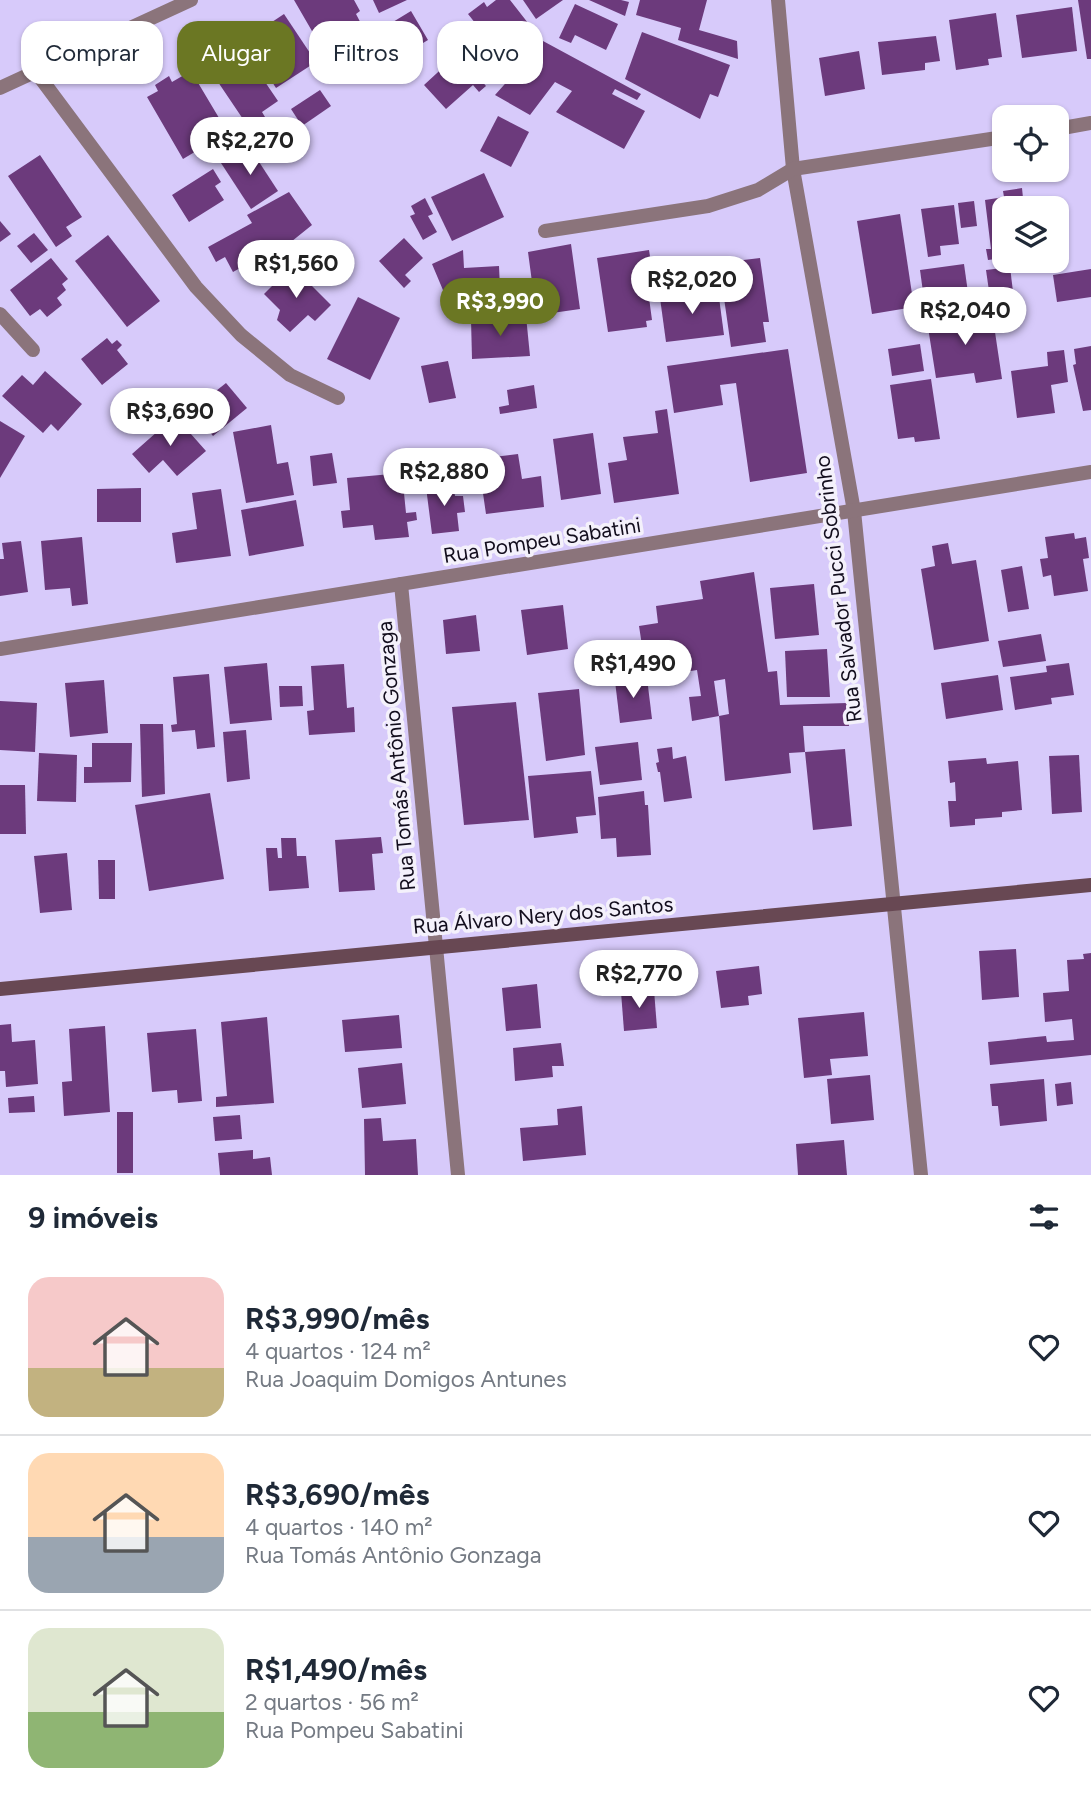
<!DOCTYPE html>
<html lang="pt">
<meta charset="utf-8">
<style>
:root{--surface:#fff;--page:#f6f6f7;--text:#1f2937;--muted:#747a83;--line:#e0e1e3;--accent:#6b7723}
body{margin:0;font-family:Figtree,sans-serif;background:var(--page);color:var(--text);height:100vh;display:flex;flex-direction:column;font-size:26px;white-space:nowrap}
*{box-sizing:border-box;margin:0}
p{font-size:23px;color:var(--muted)}
.icon{flex:none;width:38px;height:38px;fill:none;stroke:currentColor;stroke-width:2;stroke-linecap:round;stroke-linejoin:round}
.map{position:relative;height:1175px;overflow:hidden}
.side{display:flex;flex-direction:column;background:var(--surface);flex:1}
.side>*{flex:none}
.hud{position:absolute;left:21px;top:21px;width:700px;height:63px;display:flex;gap:14px}
.fabs{position:absolute;left:992px;top:105px;display:grid;gap:14px}
.fabs a{display:grid;place-items:center;width:77px;height:77px;border-radius:14px;background:var(--surface);box-shadow:0 2px 5px #0004;font-size:35px}
.price{position:absolute;translate:-50% -60px;padding:0 16px;border-radius:24px;background:#fff;color:#222;font-size:23px;line-height:46px;filter:drop-shadow(0 2px 4px #0008)}
.price::after{content:'';position:absolute;left:50%;top:42px;width:21px;height:16px;margin-left:-10px;background:inherit;clip-path:polygon(0 0,100% 0,50% 100%)}
.price.selected{background:var(--accent);color:#fff}
ul{padding:0;list-style:none}
li{display:flex;align-items:center;gap:21px;height:175px;padding:0 28px}
li+li{border-top:2px solid var(--line)}
li span{display:grid;place-items:center;flex:none;width:196px;height:140px;border-radius:21px;color:#555}
li>.icon{margin-inline-start:auto}
span .icon{width:84px;height:84px;fill:#fffc;stroke-width:1}
li b{font-size:30px}
h2{display:flex;justify-content:space-between;align-items:center;height:84px;padding:0 28px;font-size:30px}
.chip{padding:0 24px;border-radius:21px;background:var(--surface);box-shadow:0 2px 5px #0004;font-size:24px;line-height:63px}
.chip.selected{background:var(--accent);color:#fff}
.map>svg:first-child{display:block}
.building{fill:#6c3a7c}
.lines{fill:none;stroke-linecap:round;stroke-linejoin:round}
.street{stroke:#8b747b;stroke-width:14}
.secondary{stroke:#684853;stroke-width:14}
.labels{text-anchor:middle;dominant-baseline:central;stroke-width:7;stroke-linejoin:round;paint-order:stroke}
.street-label{font-size:21px;fill:#120d1d;stroke:#f4f1fb}
</style>
<div class="map">
<svg width="1091" height="1175" viewBox="0 0 1091 1175">
<rect width="100%" height="100%" fill="#d7cafa"/>
<g class="building">
<polygon points="294,0 354,0 360,11 356,14 367,35 327,57"/>
<polygon points="373,0 407,0 379,13"/>
<polygon points="496,0 510,0 528,23 495,48 468,14 484,2 487,7"/>
<polygon points="523,0 563,0 536,19"/>
<polygon points="589,0 621,0 629,2 625,16"/>
<polygon points="640,0 707,0 699,30 737,41 738,59 678,40 681,28 636,15"/>
<polygon points="1078,0 1091,0 1091,59 1087,59"/>
<polygon points="575,4 618,24 606,50 575,35 571,43 559,38"/>
<polygon points="1072,7 1077,51 1022,58 1016,15"/>
<polygon points="411,11 428,40 418,46 423,53 413,58 409,51 404,54 388,25"/>
<polygon points="996,13 1002,57 988,59 989,65 956,70 949,20"/>
<polygon points="284,14 316,62 276,88 245,40"/>
<polygon points="642,32 730,65 718,97 710,94 700,119 625,79"/>
<polygon points="219,36 237,60 222,71 204,46"/>
<polygon points="936,36 940,61 925,63 925,70 882,75 878,42"/>
<polygon points="543,41 641,94 637,100 615,89 612,94 645,111 624,149 556,112 572,91 555,82 530,115 495,95"/>
<polygon points="859,51 865,89 825,96 819,58"/>
<polygon points="250,60 278,101 262,112 265,117 249,128 218,82"/>
<polygon points="449,62 457,71 466,63 486,86 479,92 473,85 446,109 424,85"/>
<polygon points="191,71 228,133 218,138 221,144 202,155 198,150 183,159 147,97 158,91 155,85 169,76 172,82"/>
<polygon points="320,90 331,106 302,126 291,109"/>
<polygon points="498,116 529,132 511,167 480,151"/>
<polygon points="248,145 278,191 251,209 221,163"/>
<polygon points="40,155 82,217 66,227 72,236 56,247 8,176"/>
<polygon points="213,169 221,182 215,186 224,200 189,222 172,195"/>
<polygon points="484,173 504,217 452,241 431,197"/>
<polygon points="1022,188 1024,208 1004,208 1004,258 988,260 986,249 991,249 985,200 1004,197 1003,191"/>
<polygon points="289,192 312,225 271,258 269,252 233,272 225,257 216,262 208,247 252,223 247,215"/>
<polygon points="425,198 433,214 428,216 437,232 423,240 410,216 415,214 411,206"/>
<polygon points="974,201 977,226 961,228 958,203"/>
<polygon points="954,205 959,244 940,246 941,255 928,257 921,209"/>
<polygon points="900,214 914,307 872,314 857,221"/>
<polygon points="0,221 11,234 0,242"/>
<polygon points="34,233 48,250 31,263 17,246"/>
<polygon points="108,235 160,301 127,327 75,261"/>
<polygon points="404,238 423,258 405,275 411,281 404,288 379,261"/>
<polygon points="571,244 580,309 552,313 551,309 536,312 528,252"/>
<polygon points="463,250 464,268 499,266 501,312 465,314 465,301 448,302 432,264"/>
<polygon points="649,250 654,282 647,283 652,320 646,321 647,327 608,332 597,258"/>
<polygon points="51,258 68,279 62,284 66,290 57,298 62,305 47,317 40,309 30,316 10,290"/>
<polygon points="760,258 769,322 763,322 766,342 731,347 719,263"/>
<polygon points="964,264 970,307 926,314 920,270"/>
<polygon points="292,266 331,305 315,321 308,315 290,332 277,320 280,310 264,294"/>
<polygon points="1010,267 1015,308 992,312 986,270"/>
<polygon points="1091,269 1091,297 1057,302 1053,275"/>
<polygon points="718,290 724,335 666,342 660,298"/>
<polygon points="358,297 400,318 370,380 327,359"/>
<polygon points="992,312 1002,379 976,383 974,373 936,378 927,321"/>
<polygon points="526,316 530,356 472,359 471,319"/>
<polygon points="107,338 112,344 117,340 122,345 117,350 128,364 102,385 81,359"/>
<polygon points="920,344 924,371 892,376 888,349"/>
<polygon points="1091,346 1091,410 1083,411 1073,365 1076,364 1074,349"/>
<polygon points="788,349 807,473 750,482 736,383 720,385 723,405 674,413 667,366"/>
<polygon points="1064,350 1068,382 1051,385 1055,413 1017,418 1011,371 1048,366 1047,352"/>
<polygon points="448,361 456,398 429,403 421,366"/>
<polygon points="45,371 82,404 58,431 51,424 43,433 2,396 22,375 33,385"/>
<polygon points="931,379 940,439 915,442 914,437 898,439 890,385"/>
<polygon points="226,383 247,408 213,436 192,410"/>
<polygon points="534,385 537,408 500,414 499,407 509,405 507,390"/>
<polygon points="667,409 679,494 614,503 608,463 627,460 623,437 658,433 655,411"/>
<polygon points="175,416 206,451 177,476 163,460 149,473 132,454"/>
<polygon points="0,421 25,436 0,478"/>
<polygon points="271,425 277,464 288,462 294,495 246,503 233,432"/>
<polygon points="593,433 601,494 561,500 553,439"/>
<polygon points="332,453 337,483 313,486 310,456"/>
<polygon points="518,454 522,479 541,476 544,507 486,514 478,459"/>
<polygon points="402,473 406,513 416,512 417,520 407,522 409,537 375,540 373,525 343,528 341,511 350,510 347,478"/>
<polygon points="453,483 455,496 463,496 465,512 457,513 459,531 432,534 426,487"/>
<polygon points="141,488 141,522 97,522 97,489"/>
<polygon points="221,489 231,556 176,563 172,533 197,529 192,493"/>
<polygon points="296,500 304,546 249,556 241,510"/>
<polygon points="1074,533 1075,539 1086,537 1089,558 1083,559 1088,591 1054,596 1051,575 1043,577 1040,559 1048,558 1045,537"/>
<polygon points="82,537 88,604 72,606 70,588 45,590 41,541"/>
<polygon points="21,541 28,592 0,596 0,559 4,559 2,543"/>
<polygon points="948,543 952,564 976,560 989,641 934,650 921,569 935,566 932,546"/>
<polygon points="1022,566 1029,609 1008,612 1001,570"/>
<polygon points="754,572 768,672 777,671 780,705 847,703 849,726 803,726 805,752 845,749 852,826 813,830 805,752 789,753 791,773 725,781 719,716 729,714 725,679 714,681 719,716 692,721 689,697 701,696 697,670 647,678 639,626 658,623 656,606 703,599 700,581"/>
<polygon points="814,584 819,635 775,639 770,588"/>
<polygon points="563,605 568,649 527,655 521,610"/>
<polygon points="476,615 480,651 446,654 443,620"/>
<polygon points="1041,634 1046,661 1003,667 998,641"/>
<polygon points="827,649 830,697 787,697 785,651"/>
<polygon points="267,663 272,720 230,724 224,667"/>
<polygon points="1069,663 1074,695 1051,698 1052,704 1015,710 1010,677 1047,672 1046,666"/>
<polygon points="344,664 347,708 354,707 355,732 309,735 307,711 314,710 311,666"/>
<polygon points="209,674 215,747 197,749 195,730 172,732 171,725 177,724 173,677"/>
<polygon points="998,675 1003,710 946,719 941,683"/>
<polygon points="647,678 652,719 620,723 615,681"/>
<polygon points="104,680 108,733 70,737 65,683"/>
<polygon points="279,686 302,686 303,706 280,707"/>
<polygon points="579,689 585,755 546,761 538,693"/>
<polygon points="0,701 37,703 35,752 0,750"/>
<polygon points="516,702 529,820 464,825 452,707"/>
<polygon points="140,724 163,724 165,794 142,797"/>
<polygon points="246,730 250,779 227,782 223,732"/>
<polygon points="638,742 642,780 600,785 595,747"/>
<polygon points="92,743 132,743 131,782 84,783 84,767 92,767"/>
<polygon points="672,747 673,759 686,756 692,798 664,802 660,772 658,772 656,763 659,762 657,749"/>
<polygon points="39,753 77,755 76,802 37,801"/>
<polygon points="1079,755 1082,812 1052,814 1049,756"/>
<polygon points="986,758 987,764 1018,761 1022,810 1002,812 1002,817 975,819 975,825 950,827 948,801 956,801 955,782 950,783 948,761"/>
<polygon points="591,771 596,815 576,817 578,833 534,838 528,776"/>
<polygon points="0,785 25,785 26,834 0,834"/>
<polygon points="644,791 645,805 648,805 651,855 617,857 616,838 601,839 598,797"/>
<polygon points="210,793 224,879 149,891 135,805"/>
<polygon points="381,837 383,853 372,854 375,890 339,892 335,840"/>
<polygon points="281,838 296,838 297,856 306,856 309,888 269,891 266,848 277,848 278,858 282,858"/>
<polygon points="67,853 72,910 40,913 34,856"/>
<polygon points="98,860 115,860 115,899 99,899"/>
<polygon points="1016,949 1019,997 982,1000 979,951"/>
<polygon points="1091,953 1091,1055 990,1065 988,1042 1046,1036 1047,1042 1074,1040 1072,1019 1045,1022 1043,993 1069,991 1067,960 1084,959 1083,954"/>
<polygon points="759,966 762,994 748,996 749,1005 721,1008 716,971"/>
<polygon points="537,984 541,1028 506,1031 502,988"/>
<polygon points="654,990 657,1028 624,1031 621,992"/>
<polygon points="864,1012 868,1056 830,1059 832,1075 804,1078 798,1018"/>
<polygon points="399,1015 402,1048 345,1052 342,1020"/>
<polygon points="267,1017 274,1103 216,1107 216,1097 227,1096 221,1022"/>
<polygon points="11,1024 12,1042 35,1040 38,1084 6,1087 5,1071 0,1071 0,1025"/>
<polygon points="105,1026 110,1112 64,1116 62,1082 72,1081 69,1029"/>
<polygon points="196,1029 202,1101 178,1103 177,1090 152,1092 147,1033"/>
<polygon points="561,1043 564,1066 552,1066 553,1077 515,1081 513,1048"/>
<polygon points="402,1063 406,1104 362,1108 358,1068"/>
<polygon points="870,1075 874,1120 831,1124 827,1079"/>
<polygon points="1044,1079 1047,1121 1000,1126 998,1106 992,1106 990,1084"/>
<polygon points="1071,1082 1073,1104 1057,1106 1055,1084"/>
<polygon points="34,1096 35,1112 9,1113 8,1098"/>
<polygon points="582,1106 586,1155 523,1161 520,1128 558,1125 557,1109"/>
<rect x="117" y="1112" width="16" height="61"/>
<polygon points="240,1115 242,1139 215,1141 213,1117"/>
<polygon points="381,1118 383,1141 416,1139 418,1175 365,1175 364,1119"/>
<polygon points="844,1140 847,1175 798,1175 796,1144"/>
<polygon points="253,1150 253,1159 270,1157 272,1175 220,1175 218,1153"/>
</g>
<g class="lines">
<g class="street">
<polyline points="778,0 793,169 854,511 921,1175"/>
<polyline points="36,72 196,287 241,335 290,375 338,398"/>
<polyline points="0,88 191,0"/>
<polyline points="1057,129 1091,123"/>
<polyline points="545,231 708,206 758,190 793,169 1004,137"/>
<polyline points="0,314 33,350"/>
<polyline points="401,584 458,1175"/>
<polyline points="0,649 1091,472"/>
</g>
<polyline class="secondary" points="0,989 1091,885"/>
</g>
<g class="labels">
<g class="street-label">
<text transform="translate(542 540) rotate(-9)">Rua Pompeu Sabatini</text>
<text transform="translate(838 589) rotate(-97)">Rua Salvador Pucci Sobrinho</text>
<text transform="translate(396 756) rotate(-95)">Rua Tomás Antônio Gonzaga</text>
<text transform="translate(543 915) rotate(-5)">Rua Álvaro Nery dos Santos</text>
</g>
</g>
</svg>
<div class="fabs">
<a><svg class="icon" aria-label="locate" viewBox="0 0 24 24"><circle cx="12" cy="12" r="6"/><path d="M12 2v4M12 18v4M2 12h4M18 12h4"/></svg></a>
<a><svg class="icon" aria-label="layers" viewBox="0 0 24 24"><path d="M12 4l9 5-9 5-9-5zM3 14l9 5 9-5"/></svg></a>
</div>
<b class="price" style="left:250px;top:177px">R$2,270</b>
<b class="price" style="left:296px;top:300px">R$1,560</b>
<b class="price" style="left:692px;top:316px">R$2,020</b>
<b class="price selected" style="left:500px;top:338px">R$3,990</b>
<b class="price" style="left:965px;top:347px">R$2,040</b>
<b class="price" style="left:170px;top:448px">R$3,690</b>
<b class="price" style="left:444px;top:508px">R$2,880</b>
<b class="price" style="left:633px;top:700px">R$1,490</b>
<b class="price" style="left:639px;top:1010px">R$2,770</b>
<div class="hud">
<a class="chip">Comprar</a>
<a class="chip selected">Alugar</a>
<a class="chip">Filtros</a>
<a class="chip">Novo</a>
</div>
</div>
<section class="side">
<h2>9 imóveis<svg class="icon" aria-label="filters" viewBox="0 0 24 24"><path d="M4 7h16M4 17h16"/><circle cx="9" cy="7" r="2"/><circle cx="15" cy="17" r="2"/></svg></h2>
<ul>
<li><span style="background:linear-gradient(#f6c9c9 65%,#c2b280 0)"><svg class="icon" aria-label="home" viewBox="0 0 24 24"><path d="M3 11l9-7 9 7M6 9v11h12V9"/></svg></span><div><b>R$3,990/mês</b><p>4 quartos · 124 m²</p><p>Rua Joaquim Domigos Antunes</p></div><svg class="icon" aria-label="heart" viewBox="0 0 24 24"><path d="M12 20l-8-8c-3-5 5-10 8-4 3-6 11-1 8 4z"/></svg></li>
<li><span style="background:linear-gradient(#ffd9b3 60%,#9aa5b1 0)"><svg class="icon" aria-label="home" viewBox="0 0 24 24"><path d="M3 11l9-7 9 7M6 9v11h12V9"/></svg></span><div><b>R$3,690/mês</b><p>4 quartos · 140 m²</p><p>Rua Tomás Antônio Gonzaga</p></div><svg class="icon" aria-label="heart" viewBox="0 0 24 24"><path d="M12 20l-8-8c-3-5 5-10 8-4 3-6 11-1 8 4z"/></svg></li>
<li><span style="background:linear-gradient(#dfe7d0 60%,#8fb573 0)"><svg class="icon" aria-label="home" viewBox="0 0 24 24"><path d="M3 11l9-7 9 7M6 9v11h12V9"/></svg></span><div><b>R$1,490/mês</b><p>2 quartos · 56 m²</p><p>Rua Pompeu Sabatini</p></div><svg class="icon" aria-label="heart" viewBox="0 0 24 24"><path d="M12 20l-8-8c-3-5 5-10 8-4 3-6 11-1 8 4z"/></svg></li>
</ul>
</section>
